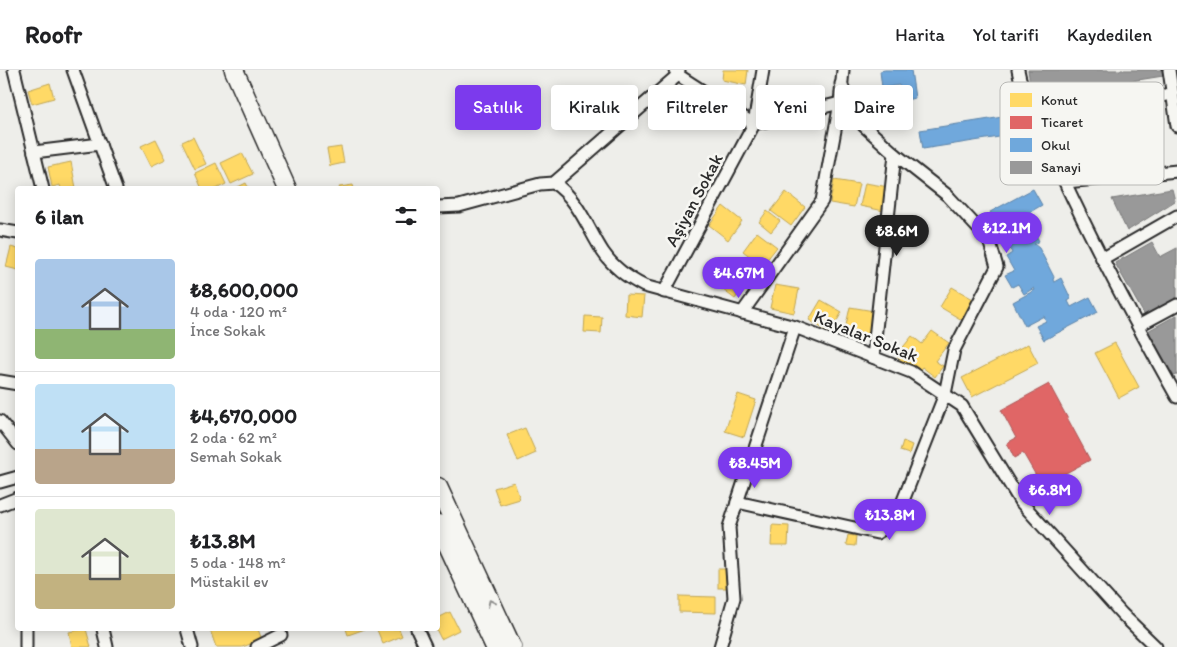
<!DOCTYPE html>
<html lang="tr">
<meta charset="utf-8">
<style>
:root{--surface:#fff;--page:#f2f2f2;--text:#202124;--muted:#757577;--line:#e0e0e0;--accent:#7c3aed}
body{margin:0;font-family:Itim,sans-serif;background:var(--page);color:var(--text);height:100vh;display:flex;flex-direction:column;font-size:19px;white-space:nowrap}
*{box-sizing:border-box;margin:0}
p{font-size:16px;color:var(--muted)}
.icon{flex:none;width:28px;height:28px;fill:none;stroke:currentColor;stroke-width:2;stroke-linecap:round;stroke-linejoin:round}
.map{position:relative;flex:1;overflow:hidden}
.details{position:absolute;left:15px;top:116px;width:425px;height:445px;display:flex;flex-direction:column;background:var(--surface);border-radius:5px;box-shadow:0 2px 12px #0003}
.details>*{flex:none}
.guide{position:absolute;left:455px;top:15px;width:475px;height:45px;display:flex;gap:10px}
.price{position:absolute;translate:-50% -42px;padding:0 11px;border-radius:18px;background:var(--accent);color:#fff;font-size:16px;line-height:32px;filter:drop-shadow(0 1px 2px #0008)}
.price::after{content:'';position:absolute;left:50%;top:30px;width:15px;height:11px;margin-left:-8px;background:inherit;clip-path:polygon(0 0,100% 0,50% 100%)}
.price.current{background:#222;color:#fff}
ul{padding:0;list-style:none}
li{display:flex;align-items:center;gap:15px;height:125px;padding:0 20px}
li+li{border-top:1px solid var(--line)}
li span{display:grid;place-items:center;flex:none;width:140px;height:100px;border-radius:5px;color:#555}
li>.icon{margin-inline-start:auto}
span .icon{width:60px;height:60px;fill:#fffc;stroke-width:1}
li b{font-size:21px}
h2{display:flex;justify-content:space-between;align-items:center;height:60px;padding:0 20px;font-size:21px}
.tag{padding:0 18px;border-radius:5px;background:var(--surface);box-shadow:0 2px 12px #0003;font-size:18px;line-height:45px}
.tag.current{background:var(--accent);color:#fff}
header{display:flex;align-items:center;gap:30px;box-sizing:border-box;height:70px;padding:0 25px;background:var(--surface);border-bottom:1px solid var(--line)}
header strong{font-size:24px}
nav{display:flex;gap:28px;margin-inline-start:auto;font-size:18px}
.map>svg:first-child{display:block}
.homes{fill:#ffd966;stroke:#bfa554}
.shops{fill:#e06666;stroke:#aa5454}
.schools{fill:#6fa8dc;stroke:#5b82a7}
.industry{fill:#999;stroke:#787878}
.lines{fill:none;stroke-linecap:round;stroke-linejoin:round}
.minor-casing{stroke:#2b2b2b;stroke-width:15}
.primary-casing{stroke:#2b2b2b;stroke-width:21}
.trunk-casing{stroke:#2b2b2b;stroke-width:21}
.minor{stroke:#f6f6f2;stroke-width:11}
.primary{stroke:#f6f6f2;stroke-width:18}
.trunk{stroke:#f6f6f2;stroke-width:18}
.oneway{stroke:#90908e}
.labels{text-anchor:middle;dominant-baseline:central;stroke-width:5;stroke-linejoin:round;paint-order:stroke}
.street-label{font-size:18px;fill:#2b2b2b;stroke:#f6f6f2}
.key{fill:#f6f6f2;stroke:#b9b9b6;stroke-width:1}
.key-label{font-size:14px;fill:#2b2b2b}
</style>
<header>
<strong>Roofr</strong>
<nav><a>Harita</a><a>Yol tarifi</a><a>Kaydedilen</a></nav>
</header>
<div class="map">
<svg width="1177" height="577" viewBox="0 0 1177 577">
<rect width="100%" height="100%" fill="#eeeeea"/>
<filter id="ink" filterUnits="userSpaceOnUse"><feTurbulence type="fractalNoise" baseFrequency=".02" numOctaves="2"/><feDisplacementMap in="SourceGraphic" scale="10" xChannelSelector="R" yChannelSelector="G"/><feConvolveMatrix kernelMatrix="1 2 1 2 8 2 1 2 1" color-interpolation-filters="sRGB"/></filter>
<g filter="url(#ink)">
<g class="homes">
<polygon points="723,0 748,0 746,15 722,10"/>
<polygon points="50,13 54,28 32,34 28,20"/>
<polygon points="193,67 206,94 195,99 182,72"/>
<polygon points="156,69 166,89 151,96 141,76"/>
<polygon points="341,77 344,93 330,96 327,79"/>
<polygon points="242,83 253,104 231,114 221,93"/>
<polygon points="71,92 76,118 61,119 60,115 52,117 48,97"/>
<polygon points="216,93 226,114 216,119 202,119 195,103"/>
<polygon points="834,110 859,114 854,137 830,133"/>
<polygon points="246,113 249,119 234,119"/>
<polygon points="865,113 889,117 884,141 860,136"/>
<polygon points="353,115 354,119 340,119 339,117"/>
<polygon points="786,122 805,137 791,156 771,141"/>
<polygon points="723,136 742,151 728,170 709,155"/>
<polygon points="767,141 780,151 771,162 759,152"/>
<polygon points="757,162 777,177 762,196 743,181"/>
<polygon points="11,177 18,179 18,200 6,197"/>
<polygon points="758,194 765,200 758,209 751,203"/>
<polygon points="730,195 749,210 735,229 715,214"/>
<polygon points="775,215 799,219 794,243 770,238"/>
<polygon points="952,217 973,229 962,250 940,237"/>
<polygon points="626,225 644,226 642,247 625,245"/>
<polygon points="821,230 842,242 830,263 809,250"/>
<polygon points="850,237 874,241 869,265 845,260"/>
<polygon points="585,246 602,247 601,263 584,262"/>
<polygon points="932,261 949,273 935,291 943,296 935,307 922,297 917,303 896,286 912,266 922,274"/>
<polygon points="1115,273 1139,317 1119,328 1095,283"/>
<polygon points="1028,274 1038,293 972,327 962,308"/>
<polygon points="738,324 756,330 744,367 725,361"/>
<polygon points="525,358 536,383 518,391 507,365"/>
<polygon points="903,371 912,375 909,384 900,381"/>
<polygon points="514,412 520,429 500,435 494,418"/>
<polygon points="772,455 789,456 788,476 771,476"/>
<polygon points="848,465 856,466 855,476 846,475"/>
<rect x="718" y="499" width="11" height="19"/>
<polygon points="679,526 716,527 716,543 679,542"/>
<polygon points="450,542 459,560 441,569 436,559 438,559 438,548"/>
<polygon points="83,559 86,559 91,577 72,577 69,562"/>
<polygon points="213,559 258,559 262,570 242,577 216,577 210,560"/>
<polygon points="346,559 365,559 348,565"/>
<polygon points="381,559 399,559 402,566 383,574 377,560"/>
</g>
<polygon class="shops" points="1049,314 1090,390 1042,416 1023,383 1014,388 1007,373 1016,368 1001,340"/>
<g class="schools">
<polygon points="885,0 911,0 915,28 901,31 899,15 882,18 880,1"/>
<polygon points="1009,46 1012,65 923,79 920,60"/>
<polygon points="1033,119 1042,135 1025,145 1039,171 1034,174 1039,178 1054,207 1053,210 1054,212 1061,208 1071,229 1068,231 1071,237 1090,227 1098,242 1044,270 1036,256 1046,251 1044,246 1025,256 1013,232 1035,220 1034,218 1024,224 1018,214 1012,217 1005,205 1014,201 1006,187 1012,183 990,142"/>
</g>
<g class="industry">
<polygon points="1028,0 1162,0 1163,6 1032,27"/>
<polygon points="1172,119 1175,131 1127,161 1112,129"/>
<polygon points="1152,172 1160,187 1177,178 1177,228 1145,246 1115,193"/>
<polygon points="1177,245 1177,305 1174,306 1148,261"/>
</g>
<g class="lines">
<g class="minor-casing">
<g id="minor">
<polyline points="14,0 43,119"/>
<polyline points="73,0 116,119"/>
<polyline points="675,0 678,5 754,54 840,33"/>
<path d="M1018,0L1020,9C1064,119 1119,224 1177,327"/>
<polyline points="1169,0 1177,56"/>
<polyline points="1034,45 1173,24"/>
<polyline points="34,82 100,74"/>
<polyline points="1066,112 1177,101"/>
<path d="M554,113C578,129 588,159 603,182C613,197 628,208 644,216L795,257L911,302L962,336L1020,431L1122,544L1156,577"/>
<polyline points="554,113 678,5 679,0"/>
<polyline points="438,137 459,136 540,114 554,113"/>
<polyline points="0,160 18,163"/>
<polyline points="1102,189 1177,146"/>
<polyline points="664,222 754,54 763,0"/>
<polyline points="742,243 822,131 840,33 843,0"/>
<polyline points="1138,256 1177,235"/>
<polyline points="873,287 895,84"/>
<polyline points="0,311 18,314"/>
<polyline points="0,351 18,374"/>
<polyline points="0,412 18,407"/>
<polyline points="737,432 877,463 895,451 945,324 954,280 997,197 989,170 947,125 895,84 864,56 852,37 841,14"/>
<polyline points="0,435 18,428"/>
<polyline points="26,559 26,577"/>
<polyline points="103,559 107,577"/>
<polyline points="187,559 192,577"/>
<polyline points="417,559 425,576"/>
<polyline points="257,577 281,565"/>
<polyline points="720,577 734,528 729,457 795,257"/>
</g>
</g>
<g class="primary-casing">
<polyline id="primary" points="234,0 287,119"/>
</g>
<g class="trunk-casing">
<g id="trunk">
<polyline points="438,417 512,577"/>
<polyline points="438,454 495,577"/>
</g>
</g>
<use href="#minor" class="minor"/>
<use href="#primary" class="primary"/>
<use href="#trunk" class="trunk"/>
</g>
<defs><path id="oneway-chevron" d="M-2-3.5L2.5 0L-2 3.5" fill="none" stroke-width="1.6" stroke-linecap="round" stroke-linejoin="round" transform="scale(1.25)"/></defs>
<use class="oneway" href="#oneway-chevron" transform="translate(491 533) rotate(-115)"/>
</g>
<g class="labels">
<g class="street-label">
<text transform="translate(694 130) rotate(-62)">Aşiyan Sokak</text>
<text transform="translate(866 266) rotate(22)">Kayalar Sokak</text>
</g>
</g>
<rect x="1000" y="12" width="164" height="103" rx="8" class="key"/>
<rect x="1010" y="23" width="22" height="14" fill="#ffd966"/>
<rect x="1010" y="46" width="22" height="13" fill="#e06666"/>
<rect x="1010" y="68" width="22" height="14" fill="#6fa8dc"/>
<rect x="1010" y="91" width="22" height="13" fill="#999"/>
<g class="key-label">
<text x="1041" y="35">Konut</text>
<text x="1041" y="57">Ticaret</text>
<text x="1041" y="80">Okul</text>
<text x="1041" y="102">Sanayi</text>
</g>
</svg>
<b class="price" style="left:1007px;top:184px">₺12.1M</b>
<b class="price current" style="left:897px;top:187px">₺8.6M</b>
<b class="price" style="left:739px;top:229px">₺4.67M</b>
<b class="price" style="left:755px;top:419px">₺8.45M</b>
<b class="price" style="left:1050px;top:446px">₺6.8M</b>
<b class="price" style="left:890px;top:471px">₺13.8M</b>
<div class="guide">
<a class="tag current">Satılık</a>
<a class="tag">Kiralık</a>
<a class="tag">Filtreler</a>
<a class="tag">Yeni</a>
<a class="tag">Daire</a>
</div>
<section class="details">
<h2>6 ilan<svg class="icon" aria-label="filters" viewBox="0 0 24 24"><path d="M4 7h16M4 17h16"/><circle cx="9" cy="7" r="2"/><circle cx="15" cy="17" r="2"/></svg></h2>
<ul>
<li><span style="background:linear-gradient(#a9c7e8 70%,#8fb573 0)"><svg class="icon" aria-label="home" viewBox="0 0 24 24"><path d="M3 11l9-7 9 7M6 9v11h12V9"/></svg></span><div><b>₺8,600,000</b><p>4 oda · 120 m²</p><p>İnce Sokak</p></div></li>
<li><span style="background:linear-gradient(#bfe0f5 65%,#b9a48a 0)"><svg class="icon" aria-label="home" viewBox="0 0 24 24"><path d="M3 11l9-7 9 7M6 9v11h12V9"/></svg></span><div><b>₺4,670,000</b><p>2 oda · 62 m²</p><p>Semah Sokak</p></div></li>
<li><span style="background:linear-gradient(#dfe7d0 65%,#c2b280 0)"><svg class="icon" aria-label="home" viewBox="0 0 24 24"><path d="M3 11l9-7 9 7M6 9v11h12V9"/></svg></span><div><b>₺13.8M</b><p>5 oda · 148 m²</p><p>Müstakil ev</p></div></li>
</ul>
</section>
</div>
